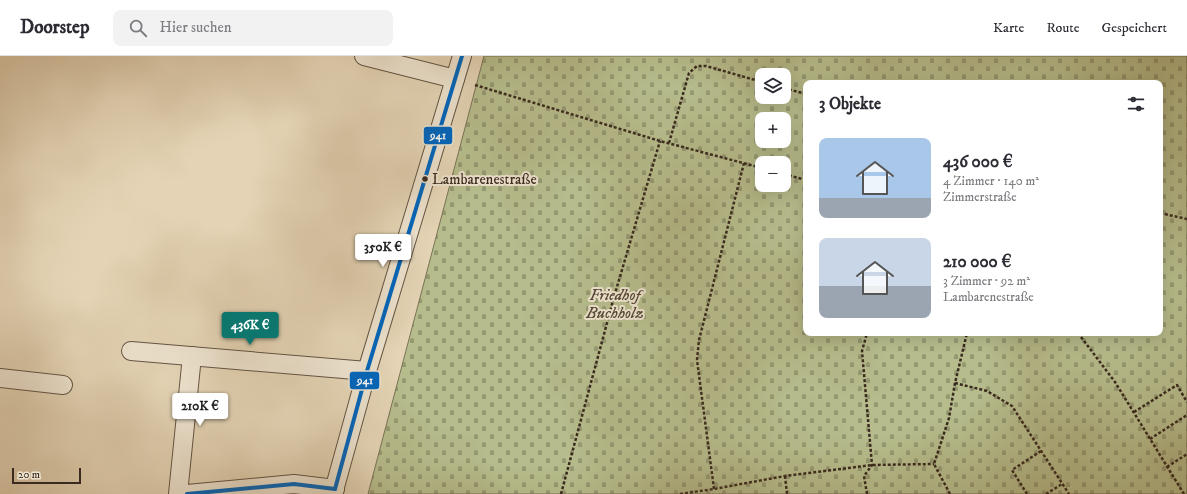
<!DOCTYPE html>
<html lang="de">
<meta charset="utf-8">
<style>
:root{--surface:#fff;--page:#f2f2f3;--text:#2b2b33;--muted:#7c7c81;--line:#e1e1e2;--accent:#0f766e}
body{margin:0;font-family:"IM FELL DW Pica",serif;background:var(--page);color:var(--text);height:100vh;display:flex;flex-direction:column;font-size:15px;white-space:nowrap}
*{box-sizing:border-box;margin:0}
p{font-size:13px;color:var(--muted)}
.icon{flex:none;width:22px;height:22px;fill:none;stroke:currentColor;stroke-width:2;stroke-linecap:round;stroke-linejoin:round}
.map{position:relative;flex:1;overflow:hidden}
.details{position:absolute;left:803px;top:24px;width:360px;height:256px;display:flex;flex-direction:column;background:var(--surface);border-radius:8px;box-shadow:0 4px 16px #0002}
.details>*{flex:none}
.fabs{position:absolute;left:755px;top:12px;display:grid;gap:8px}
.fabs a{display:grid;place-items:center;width:36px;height:36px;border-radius:8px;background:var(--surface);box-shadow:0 4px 16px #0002;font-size:20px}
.scale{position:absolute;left:12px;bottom:10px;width:69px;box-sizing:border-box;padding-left:4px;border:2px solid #3a2a1f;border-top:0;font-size:11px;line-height:14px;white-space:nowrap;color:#3a2a1f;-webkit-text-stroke:3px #ede3cf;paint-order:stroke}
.price{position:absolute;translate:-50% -34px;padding:0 9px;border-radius:4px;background:#fff;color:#222;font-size:13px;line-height:26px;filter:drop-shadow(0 1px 2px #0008)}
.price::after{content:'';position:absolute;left:50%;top:24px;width:12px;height:9px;margin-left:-6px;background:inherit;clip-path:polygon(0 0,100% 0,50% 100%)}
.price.on{background:var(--accent);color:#fff}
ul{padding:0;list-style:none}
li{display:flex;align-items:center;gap:12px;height:100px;padding:0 16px}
li span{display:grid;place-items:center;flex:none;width:112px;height:80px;border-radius:8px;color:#555}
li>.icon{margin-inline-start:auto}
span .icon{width:48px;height:48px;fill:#fffc;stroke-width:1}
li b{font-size:17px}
h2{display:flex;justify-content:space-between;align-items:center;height:48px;padding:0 16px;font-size:17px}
header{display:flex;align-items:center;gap:24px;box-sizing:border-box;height:56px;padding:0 20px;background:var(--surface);border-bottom:1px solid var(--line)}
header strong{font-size:19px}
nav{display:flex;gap:22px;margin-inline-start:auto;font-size:14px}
.search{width:280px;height:36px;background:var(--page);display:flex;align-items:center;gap:10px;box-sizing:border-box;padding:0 14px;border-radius:8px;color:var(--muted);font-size:15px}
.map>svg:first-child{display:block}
.cemetery{fill:url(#cemetery-stones);stroke:#787356;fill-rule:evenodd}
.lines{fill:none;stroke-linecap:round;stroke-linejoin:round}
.street-casing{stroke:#645444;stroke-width:20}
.path{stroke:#3a2a1f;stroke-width:2.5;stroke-dasharray:3 2;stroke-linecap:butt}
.street{stroke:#ede3cf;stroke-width:18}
.bus-1-casing{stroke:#ede3cf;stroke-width:7}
.bus-1{stroke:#0065bd;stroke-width:4}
.bus-dot{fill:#3a2a1f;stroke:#ede3cf;stroke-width:1.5}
.labels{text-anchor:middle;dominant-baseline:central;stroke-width:4;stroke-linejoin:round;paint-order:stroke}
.bus-label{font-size:15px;fill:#3a2a1f;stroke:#ede3cf;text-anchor:start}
.park-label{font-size:16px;font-style:italic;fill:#534735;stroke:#ede3cf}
.line-badge{stroke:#ede3cf;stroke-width:1.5}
.badge-label{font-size:11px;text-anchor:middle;font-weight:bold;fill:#fff}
</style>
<header>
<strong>Doorstep</strong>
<div class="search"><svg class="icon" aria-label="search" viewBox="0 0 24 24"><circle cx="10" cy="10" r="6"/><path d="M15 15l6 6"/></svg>Hier suchen</div>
<nav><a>Karte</a><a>Route</a><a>Gespeichert</a></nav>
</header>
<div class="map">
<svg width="1187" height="438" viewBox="0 0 1187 438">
<defs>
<pattern id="cemetery-stones" width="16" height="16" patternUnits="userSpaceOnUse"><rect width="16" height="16" fill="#b6bc8c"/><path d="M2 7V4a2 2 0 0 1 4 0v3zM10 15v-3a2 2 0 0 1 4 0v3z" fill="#959972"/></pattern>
</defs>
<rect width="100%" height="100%" fill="#e4d4b5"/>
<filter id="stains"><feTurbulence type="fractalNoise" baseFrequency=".005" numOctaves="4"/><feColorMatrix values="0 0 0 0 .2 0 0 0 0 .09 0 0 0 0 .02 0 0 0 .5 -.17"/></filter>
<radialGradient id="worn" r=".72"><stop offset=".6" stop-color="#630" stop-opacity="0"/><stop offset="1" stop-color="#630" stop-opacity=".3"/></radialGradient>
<path class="cemetery" d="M484,0H1187V438H368ZM762,19H784V41H762ZM806,27H1160V277H806ZM762,63H784V85H762ZM762,107H784V129H762Z"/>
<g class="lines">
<g class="street-casing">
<g id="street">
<polyline points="364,0 455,23"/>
<polyline points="131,295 367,315"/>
<polyline points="0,322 63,329"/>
<polyline points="178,438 192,300"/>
<polyline points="187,438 294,428 335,433"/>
<polyline points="333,438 367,315 462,0"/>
</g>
</g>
<g class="path">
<polyline points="475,29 660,85 762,112"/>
<polyline points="784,32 806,38"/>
<polyline points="669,87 689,17 697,10 706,10 762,26"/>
<polyline points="784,118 806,124"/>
<polyline points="1160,157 1187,163"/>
<polyline points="1078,277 1115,326 1184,438"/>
<polyline points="955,327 987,335 1012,350 1069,438"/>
<polyline points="1134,356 1177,329 1187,346"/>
<polyline points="1150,383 1187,359"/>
<polyline points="1167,411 1187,398"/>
<polyline points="785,420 787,438"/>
<polyline points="714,433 697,304 699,284 744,107"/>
<polyline points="561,438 614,241 660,85"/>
<polyline points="680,438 714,433 785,420 872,409 934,408"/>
<polyline points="867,438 864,420 872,409 862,295 867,277"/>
<polyline points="950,438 934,408 949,362 955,327 967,277"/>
<polyline points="1027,438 1012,414 1041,395"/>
<polyline points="1046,438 1062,428"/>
</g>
<use href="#street" class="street"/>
<g class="bus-1-casing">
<g id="bus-1">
<polyline points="335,433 367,315 462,0"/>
<polyline points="187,438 294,428 335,433"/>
</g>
</g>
<use href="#bus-1" class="bus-1"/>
</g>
<circle class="bus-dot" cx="425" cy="123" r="3.5"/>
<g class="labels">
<g class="bus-label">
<text x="432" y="123">Lambarenestraße</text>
</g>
<g class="park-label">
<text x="615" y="239">Friedhof<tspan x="615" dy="18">Buchholz</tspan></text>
</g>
</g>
<g class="line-badge">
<rect x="423" y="70" width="30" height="19" rx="4" fill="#0065bd"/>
<rect x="349" y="315" width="31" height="19" rx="4" fill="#0065bd"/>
</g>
<g class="badge-label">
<text x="438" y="83">941</text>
<text x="365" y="328">941</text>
</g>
<rect width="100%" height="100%" filter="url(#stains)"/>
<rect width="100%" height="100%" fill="url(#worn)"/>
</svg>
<div class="fabs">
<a><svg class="icon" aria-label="layers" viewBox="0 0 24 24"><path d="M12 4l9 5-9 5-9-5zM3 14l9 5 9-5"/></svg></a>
<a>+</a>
<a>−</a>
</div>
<div class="scale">20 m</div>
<b class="price" style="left:383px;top:212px">350K €</b>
<b class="price on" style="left:250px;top:290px">436K €</b>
<b class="price" style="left:200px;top:371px">210K €</b>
<section class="details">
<h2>3 Objekte<svg class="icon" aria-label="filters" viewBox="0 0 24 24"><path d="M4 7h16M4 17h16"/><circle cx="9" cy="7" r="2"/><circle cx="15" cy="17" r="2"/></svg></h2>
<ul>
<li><span style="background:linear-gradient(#a9c7e8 75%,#9aa5b1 0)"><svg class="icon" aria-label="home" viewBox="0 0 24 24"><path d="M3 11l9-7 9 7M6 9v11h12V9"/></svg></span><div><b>436 000 €</b><p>4 Zimmer · 140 m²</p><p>Zimmerstraße</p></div></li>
<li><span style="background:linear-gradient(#c9d6e8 60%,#9aa5b1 0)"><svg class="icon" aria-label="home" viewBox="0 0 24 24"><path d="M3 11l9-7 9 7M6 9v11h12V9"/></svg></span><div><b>210 000 €</b><p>3 Zimmer · 92 m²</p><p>Lambarenestraße</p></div></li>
</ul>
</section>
</div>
